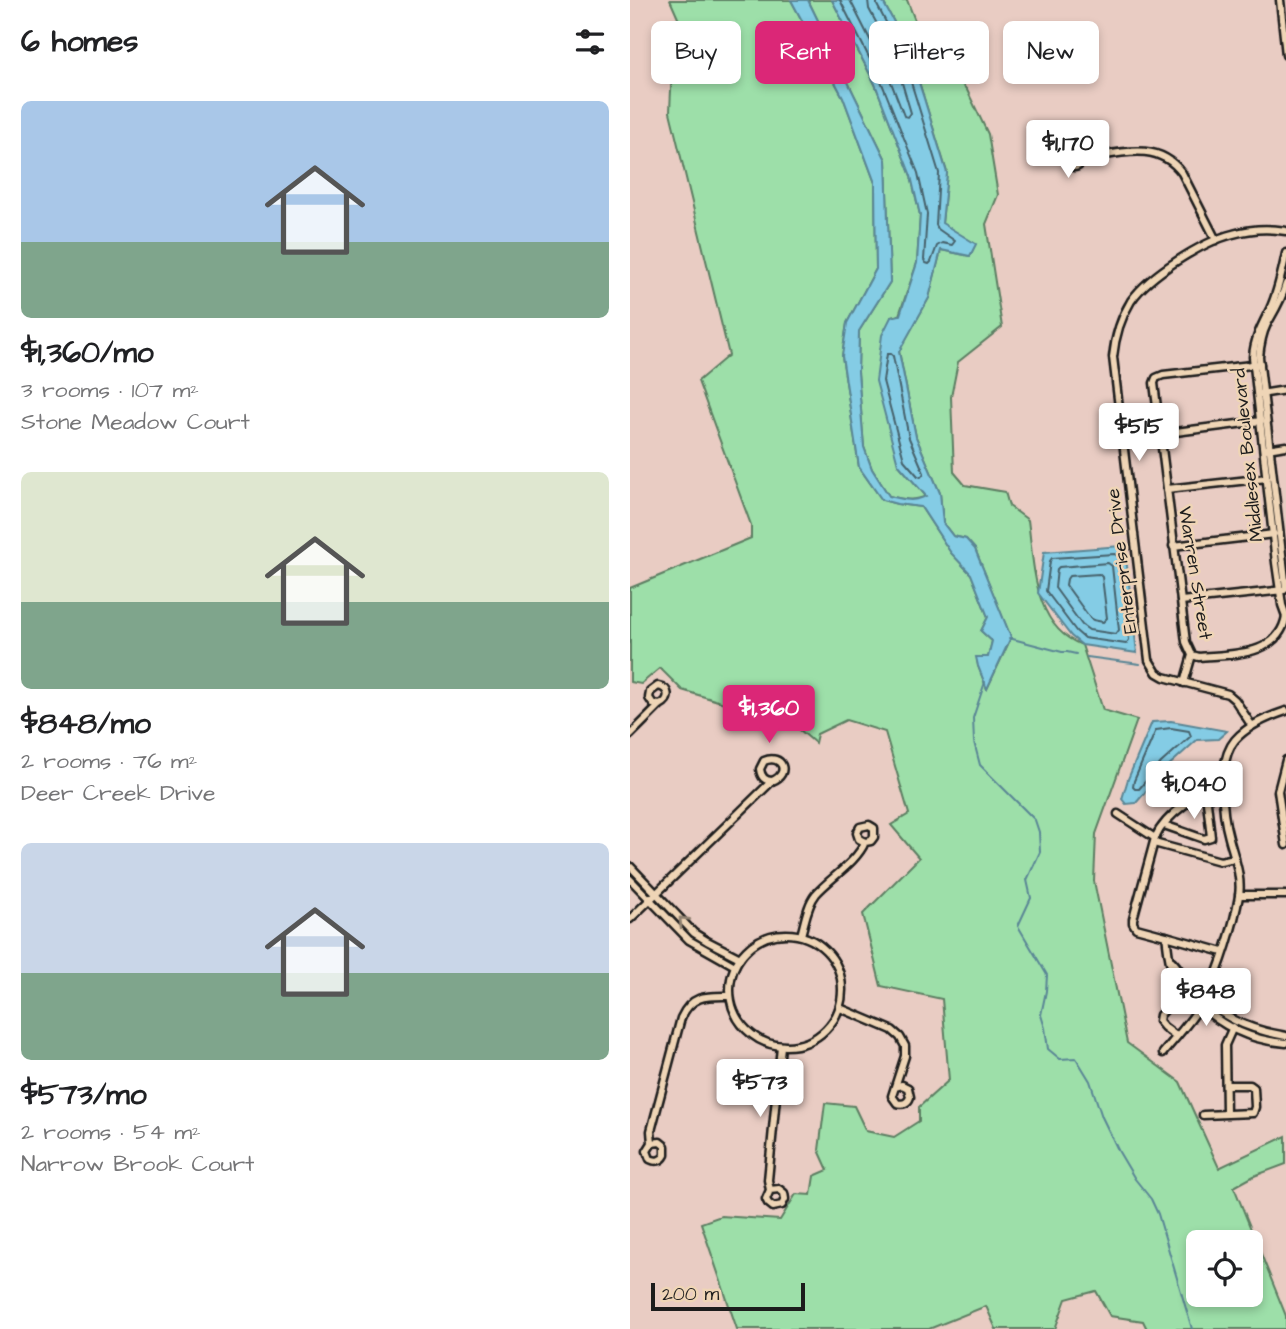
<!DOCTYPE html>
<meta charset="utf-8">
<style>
:root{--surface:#fff;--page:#f2f2f2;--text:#202124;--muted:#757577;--accent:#db2777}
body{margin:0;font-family:"Architects Daughter",sans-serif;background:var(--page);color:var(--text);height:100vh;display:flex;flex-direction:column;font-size:26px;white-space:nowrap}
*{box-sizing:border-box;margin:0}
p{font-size:23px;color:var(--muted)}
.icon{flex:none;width:38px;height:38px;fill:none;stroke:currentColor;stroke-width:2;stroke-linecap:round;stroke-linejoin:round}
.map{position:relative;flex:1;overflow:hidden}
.details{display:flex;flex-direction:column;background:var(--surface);width:630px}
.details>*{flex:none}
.guide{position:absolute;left:21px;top:21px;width:528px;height:63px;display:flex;gap:14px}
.controls{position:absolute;left:556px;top:1230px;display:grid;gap:14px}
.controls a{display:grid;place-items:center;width:77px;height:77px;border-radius:10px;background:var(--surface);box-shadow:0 4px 10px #0003;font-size:35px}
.scale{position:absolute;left:21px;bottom:18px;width:154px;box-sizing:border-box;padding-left:7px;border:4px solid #1c1c1c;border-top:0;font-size:19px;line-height:24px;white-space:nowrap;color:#1c1c1c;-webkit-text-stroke:5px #efd5b6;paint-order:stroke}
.price{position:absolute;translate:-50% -60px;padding:0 16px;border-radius:7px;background:#fff;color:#222;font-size:23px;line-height:46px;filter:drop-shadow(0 2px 4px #0008)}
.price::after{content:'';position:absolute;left:50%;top:42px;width:21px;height:16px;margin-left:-10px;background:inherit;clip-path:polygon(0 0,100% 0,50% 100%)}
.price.selected{background:var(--accent);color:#fff}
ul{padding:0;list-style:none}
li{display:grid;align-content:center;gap:14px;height:371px;padding:0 21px}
li span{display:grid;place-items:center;height:217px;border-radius:10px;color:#555}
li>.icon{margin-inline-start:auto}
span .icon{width:126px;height:126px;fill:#fffc;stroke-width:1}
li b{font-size:30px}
h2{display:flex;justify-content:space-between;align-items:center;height:84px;padding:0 21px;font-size:30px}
.tag{padding:0 24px;border-radius:10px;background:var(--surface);box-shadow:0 4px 10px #0003;font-size:24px;line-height:63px}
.tag.selected{background:var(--accent);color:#fff}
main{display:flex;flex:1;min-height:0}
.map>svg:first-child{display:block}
.green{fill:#9ddfa9;stroke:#5c7e62;stroke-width:2;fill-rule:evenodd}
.water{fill:#84cce5;stroke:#5a8695;stroke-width:2}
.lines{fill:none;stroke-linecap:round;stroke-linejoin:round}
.shore{stroke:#46626c;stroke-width:2}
.stream{stroke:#5a8695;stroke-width:2}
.minor-casing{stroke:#1c1c1c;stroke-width:11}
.minor{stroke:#efd5b6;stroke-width:6}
.oneway{stroke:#908271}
.labels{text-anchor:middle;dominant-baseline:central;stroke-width:5;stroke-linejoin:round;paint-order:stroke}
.street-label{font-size:19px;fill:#1c1c1c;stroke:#efd5b6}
</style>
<main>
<section class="details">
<h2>6 homes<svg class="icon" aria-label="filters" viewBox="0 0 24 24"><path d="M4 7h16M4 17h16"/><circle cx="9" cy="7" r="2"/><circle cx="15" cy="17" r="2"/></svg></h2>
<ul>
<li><span style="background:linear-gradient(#a9c7e8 65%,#7fa58c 0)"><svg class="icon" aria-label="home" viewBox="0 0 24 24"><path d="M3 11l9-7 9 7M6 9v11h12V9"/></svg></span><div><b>$1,360/mo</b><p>3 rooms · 107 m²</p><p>Stone Meadow Court</p></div></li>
<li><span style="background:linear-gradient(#dfe7d0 60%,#7fa58c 0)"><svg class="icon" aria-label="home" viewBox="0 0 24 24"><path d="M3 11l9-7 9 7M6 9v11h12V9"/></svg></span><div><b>$848/mo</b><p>2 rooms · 76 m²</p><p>Deer Creek Drive</p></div></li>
<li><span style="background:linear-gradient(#c9d6e8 60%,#7fa58c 0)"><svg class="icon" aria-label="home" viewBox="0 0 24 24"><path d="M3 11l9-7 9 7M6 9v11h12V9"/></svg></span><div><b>$573/mo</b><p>2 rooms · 54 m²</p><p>Narrow Brook Court</p></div></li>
</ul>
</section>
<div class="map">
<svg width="656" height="1329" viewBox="0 0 656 1329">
<rect width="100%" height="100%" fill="#e9ccc3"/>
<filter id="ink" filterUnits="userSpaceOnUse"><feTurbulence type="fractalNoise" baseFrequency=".0143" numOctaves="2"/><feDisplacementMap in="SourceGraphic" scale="14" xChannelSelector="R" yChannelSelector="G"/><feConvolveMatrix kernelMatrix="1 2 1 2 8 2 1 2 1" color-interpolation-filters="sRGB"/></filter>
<g filter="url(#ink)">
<g class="green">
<path d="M40,0H161L213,97L245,183L246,269L217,323L212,356L229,467L252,500L267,504L291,507L321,553L341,574L358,617L351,631L362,641L358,658H347L348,666L357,689L381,638L345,549L336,539L323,536L313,523L310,493L286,437L269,351L299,298L311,250L340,256L345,244L312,224L317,172L279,50L252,0H277L291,36L337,90L358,134L368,195L356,224L372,327L328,362L321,397L324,472L335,485L375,492L379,506L398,520C404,564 403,627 452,645L473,710L507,720L466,834L464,881L497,1043L550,1082L589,1168L656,1136V1164L624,1176L604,1187L656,1316V1329H517L513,1321L480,1316L466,1291L436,1299L425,1329H366L356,1306L299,1329H107L71,1223L91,1216L150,1220L166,1194L181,1195L184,1176L198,1170L189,1150L195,1103L224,1106L236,1131L264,1137L289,1121V1107L319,1080L312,999L251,986L233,914L289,858L261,825L279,814L255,732L216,720L187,734L185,743L163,724L52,690L30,668L11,684L0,682V588L121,538V525L68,381L99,355L40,112L42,66L62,50ZM569,1242H621V1295H569Z"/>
<path d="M178,0H202L245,84L281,176L290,215L287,263L269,315L261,317L268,464L296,496C284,502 272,499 259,496L242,469L234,447L228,372L229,331L260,282L256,160Z"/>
</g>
<g class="water">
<path d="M161,0H178L256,160L260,282L229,331L228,372L234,447L242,469L259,496C271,499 284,503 296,496L268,464L246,381L252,335L261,317L270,315L287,263L290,215L281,176L245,84L202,0H252L279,50L317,173L312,223L346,244L340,256L311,250L299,298L269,352L286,437L310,493L313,523L323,536L336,539L345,549L381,637L357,689L348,666L346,657H358L362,641L351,631L358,617L341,574L321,553L291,507L267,504L252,500L229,467L212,356L217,323L246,269L245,183L213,97Z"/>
<polygon points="491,546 496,558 507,653 452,645 441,636 408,593 414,552"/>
<polygon points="541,721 597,731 588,739 567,740 536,768 506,803 496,804 492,799 498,779 522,722"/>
</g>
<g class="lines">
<g class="shore">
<polyline points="210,0 251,81 288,173 297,214 294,260 296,263 299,264 301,262 307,246 312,243 322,245 325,241 308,229 306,225 309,173 272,53 247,5 247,0"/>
<polyline points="220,0 259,77 274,116 278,117 281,113 264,56 239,9 238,0"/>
<polygon points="257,354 261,354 263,356 279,438 294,473 291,477 288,476 274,460 253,381"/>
<polygon points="484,554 487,555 490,560 499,640 496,644 454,638 446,631 416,591 420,561 422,558"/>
<polygon points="478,563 482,566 489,630 486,634 459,630 452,625 425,588 427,569 429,567"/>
<polygon points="469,574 472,577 477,618 473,622 463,620 460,618 436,585 437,579 439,576"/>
<polygon points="541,728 559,731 561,736 531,763 509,789 505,789 503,787 504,781 526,730"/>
</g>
<g class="stream">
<polyline points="379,638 432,652 437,652 446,654"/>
<polyline points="457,657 510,664"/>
<polyline points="355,682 343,718 344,742 350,765 405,820 409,832 410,852 397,880 401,898 388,926 417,975 416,991 411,1015 415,1028 418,1049 430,1059 446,1058 460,1081 472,1117 489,1152 505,1179 521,1199 528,1214 562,1329"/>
</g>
<g class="minor-casing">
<g id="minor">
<polyline points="650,0 656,55"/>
<circle cx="444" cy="159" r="8"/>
<path d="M452,159C488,154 527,139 552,173L586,240"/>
<path d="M656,284C652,299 645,310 637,324C632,334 630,346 629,357L656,588"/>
<polyline points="630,394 656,390"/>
<polyline points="530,434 631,421"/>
<polyline points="637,449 656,446"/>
<polyline points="537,489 637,478"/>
<polyline points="543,546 644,534"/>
<polyline points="551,601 654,590"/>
<path d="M656,616L652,605L646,563L623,357C624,339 632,325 640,309C648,291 652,273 656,253"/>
<path d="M562,655L569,657C601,654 649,657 656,616"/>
<polyline points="554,683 562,655 556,642 524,383 526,378 533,375 630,364"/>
<path d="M622,726L605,700L598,694L534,677L527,673L519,660L483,357C485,337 490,319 501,301C519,275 572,242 603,234C620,229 639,228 656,231"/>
<path d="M0,735L30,705C41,700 40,688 28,686L20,692L19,698L23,704L30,705"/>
<polyline points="656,760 648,791 656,845"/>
<path d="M593,783C570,793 536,813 525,838L503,919V923L506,928L536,936C538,947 538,959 542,969C546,979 554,987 561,995C586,1025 618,1040 656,1043"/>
<polyline points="488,814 525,838"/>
<polyline points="534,825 574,839 581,837 577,802 574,792"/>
<polyline points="524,843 590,861 605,858"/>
<polyline points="0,866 64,933 77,941 110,958"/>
<polyline points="0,879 59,940 105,966"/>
<polyline points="609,895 656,895"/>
<path d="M0,919L142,781C161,774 152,753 134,761L130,769C131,777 135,781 142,781"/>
<circle cx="156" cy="990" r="56"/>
<path d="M171,935C175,922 177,905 186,894C200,878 227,862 235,842L241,841L244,837V828L239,825L230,827L227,833L229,839L235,842"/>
<polyline points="536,936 593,952"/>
<path d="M542,961C549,968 553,976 559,984C587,1016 615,1029 656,1036"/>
<path d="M210,1008L262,1030L270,1037L275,1046V1056L262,1096L267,1103C273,1105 278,1103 280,1097L278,1088L272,1085L265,1087"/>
<polyline points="546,1036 534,1027 529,1021 530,1015 555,988"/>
<path d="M533,1053C549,1034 567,1014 578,993C591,967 604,924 609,896C612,876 604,857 599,838C592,813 587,761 605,740C618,725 638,717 656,711"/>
<polyline points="596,1113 595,1045 603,1027"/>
<polyline points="573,1115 623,1113 625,1107 624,1088 620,1085 596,1085"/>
<path d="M22,1143L30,1142L35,1146V1155C32,1161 26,1162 20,1159L17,1151L22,1143L21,1131L51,1018C62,994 77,996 100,996"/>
<polyline points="140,1190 149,1189 154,1193 155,1199 152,1205 143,1207 138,1203 136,1199 140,1190 138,1180 151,1046"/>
</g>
</g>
<use href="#minor" class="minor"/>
</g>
<defs><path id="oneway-chevron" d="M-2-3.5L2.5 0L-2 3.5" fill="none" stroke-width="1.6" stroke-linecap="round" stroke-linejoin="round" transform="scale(1.75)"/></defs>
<use class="oneway" href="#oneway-chevron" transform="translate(53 921) rotate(-134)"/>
</g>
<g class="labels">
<g class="street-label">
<text transform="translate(618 455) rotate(-96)">Middlesex Boulevard</text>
<text transform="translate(492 561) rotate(-97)">Enterprise Drive</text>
<text transform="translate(565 573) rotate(81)">Warren Street</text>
</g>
</g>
</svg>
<div class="controls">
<a><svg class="icon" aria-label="locate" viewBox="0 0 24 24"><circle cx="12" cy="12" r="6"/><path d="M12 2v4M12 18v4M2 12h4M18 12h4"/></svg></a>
</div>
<div class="scale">200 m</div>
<b class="price" style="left:438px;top:180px">$1,170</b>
<b class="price" style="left:509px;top:463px">$515</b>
<b class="price selected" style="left:139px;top:745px">$1,360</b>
<b class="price" style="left:564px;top:821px">$1,040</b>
<b class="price" style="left:576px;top:1028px">$848</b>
<b class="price" style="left:130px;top:1119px">$573</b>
<div class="guide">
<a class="tag">Buy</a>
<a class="tag selected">Rent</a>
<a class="tag">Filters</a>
<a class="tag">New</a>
</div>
</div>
</main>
